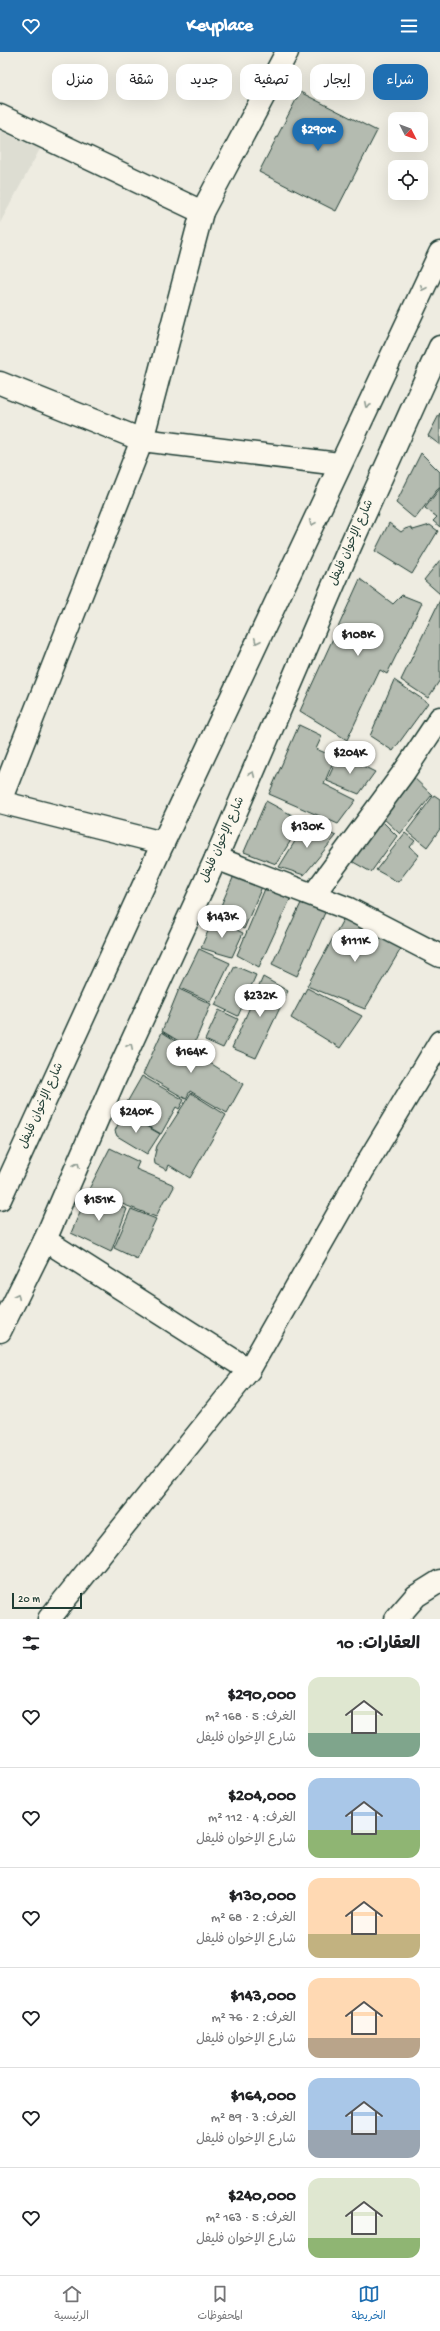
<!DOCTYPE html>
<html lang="ar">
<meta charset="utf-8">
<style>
:root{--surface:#fff;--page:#f6f6f6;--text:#202124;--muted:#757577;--line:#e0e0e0;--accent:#1f6fb2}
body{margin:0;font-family:"Gochi Hand","Playpen Sans Arabic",sans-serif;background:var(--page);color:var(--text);direction:rtl;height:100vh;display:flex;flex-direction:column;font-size:15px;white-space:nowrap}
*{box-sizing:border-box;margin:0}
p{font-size:13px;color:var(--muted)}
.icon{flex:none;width:22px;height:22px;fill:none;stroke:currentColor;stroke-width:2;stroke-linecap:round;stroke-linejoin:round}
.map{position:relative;height:1567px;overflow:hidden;direction:ltr}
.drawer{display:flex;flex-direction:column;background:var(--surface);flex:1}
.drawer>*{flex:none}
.banner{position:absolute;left:12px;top:12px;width:416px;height:36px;direction:rtl;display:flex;gap:8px}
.needle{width:26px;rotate:132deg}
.controls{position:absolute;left:388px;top:60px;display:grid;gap:8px}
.controls a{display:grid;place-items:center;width:40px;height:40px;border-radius:8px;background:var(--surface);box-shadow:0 4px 16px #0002;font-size:20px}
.scale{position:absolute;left:12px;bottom:10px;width:70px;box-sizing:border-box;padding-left:4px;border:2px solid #1f3d34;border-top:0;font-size:11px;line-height:14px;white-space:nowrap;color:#1f3d34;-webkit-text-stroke:3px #fbf7ec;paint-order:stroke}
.price{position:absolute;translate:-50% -34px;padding:0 9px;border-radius:14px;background:#fff;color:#222;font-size:13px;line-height:26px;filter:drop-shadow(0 1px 2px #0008)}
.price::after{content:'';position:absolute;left:50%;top:24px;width:12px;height:9px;margin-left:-6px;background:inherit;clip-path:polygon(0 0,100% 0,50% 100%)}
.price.on{background:var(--accent);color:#fff}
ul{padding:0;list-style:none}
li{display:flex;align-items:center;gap:12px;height:100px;padding:0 20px}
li+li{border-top:1px solid var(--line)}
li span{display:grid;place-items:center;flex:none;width:112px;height:80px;border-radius:12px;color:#555}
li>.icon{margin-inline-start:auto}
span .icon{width:48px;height:48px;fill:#fffc;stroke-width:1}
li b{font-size:17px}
h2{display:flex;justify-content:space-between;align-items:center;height:48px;padding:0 20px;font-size:17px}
.tag{padding:0 14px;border-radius:12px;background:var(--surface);box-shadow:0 4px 16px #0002;font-size:14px;line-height:36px}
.tag.on{background:var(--accent);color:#fff}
header{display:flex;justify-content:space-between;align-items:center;height:52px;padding:0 20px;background:var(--accent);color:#fff;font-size:18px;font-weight:700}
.tabs{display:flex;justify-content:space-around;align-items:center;height:56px;border-top:1px solid var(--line);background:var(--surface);font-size:11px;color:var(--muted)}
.tabs a{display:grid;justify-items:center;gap:2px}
.tabs .on{color:var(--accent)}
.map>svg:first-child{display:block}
.built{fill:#ddddd2}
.building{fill:#b4bbb0;stroke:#1f3d34}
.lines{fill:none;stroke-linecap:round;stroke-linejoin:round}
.minor-casing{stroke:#1f3d34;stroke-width:25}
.primary-casing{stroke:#1f3d34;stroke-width:25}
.minor{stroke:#fbf7ec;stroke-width:22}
.primary{stroke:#fbf7ec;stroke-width:22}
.oneway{stroke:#8d9a90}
.labels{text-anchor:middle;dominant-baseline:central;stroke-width:3;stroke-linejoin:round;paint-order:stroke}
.street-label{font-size:12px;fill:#1f3d34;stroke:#fbf7ec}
</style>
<header><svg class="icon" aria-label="menu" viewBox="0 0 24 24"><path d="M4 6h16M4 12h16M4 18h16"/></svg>Keyplace<svg class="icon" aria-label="heart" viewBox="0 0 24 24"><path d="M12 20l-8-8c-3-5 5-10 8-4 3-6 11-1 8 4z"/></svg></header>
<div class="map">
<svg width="440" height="1567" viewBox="0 0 440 1567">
<rect width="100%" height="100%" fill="#eeece1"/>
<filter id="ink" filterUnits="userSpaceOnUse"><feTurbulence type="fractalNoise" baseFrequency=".025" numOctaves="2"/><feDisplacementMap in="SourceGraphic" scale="8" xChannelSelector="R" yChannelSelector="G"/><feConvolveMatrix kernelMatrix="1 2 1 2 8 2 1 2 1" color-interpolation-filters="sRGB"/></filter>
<g filter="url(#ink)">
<polygon class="built" points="0,79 40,97 0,171"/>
<g class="building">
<polygon points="300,40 377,79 336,159 259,120"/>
<polygon points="440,361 440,393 428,384"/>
<polygon points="421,401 440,420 440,434 415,467 396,451"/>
<polygon points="440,436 440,475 433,469 437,465 425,456"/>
<polygon points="389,471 401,480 405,477 411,475 413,478 430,473 438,479 412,522 375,499"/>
<polygon points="440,508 440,542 424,528"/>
<polygon points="360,527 393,552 402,543 422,551 387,622 380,618 347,688 300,659"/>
<polygon points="440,548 440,628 428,646 401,628"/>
<polygon points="394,628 428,651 393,699 370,684"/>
<polygon points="299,673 322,684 316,697 335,705 324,732 356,748 338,772 269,742"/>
<polygon points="339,702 375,720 359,742 327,729"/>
<polygon points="410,722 432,743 400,782 380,763"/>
<polygon points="434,743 440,747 440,777 427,795 407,779"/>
<polygon points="266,749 303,769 276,812 244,800"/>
<polygon points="382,769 397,784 371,820 346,806"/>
<polygon points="307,770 336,784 304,823 279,815"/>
<polygon points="405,781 415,789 410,795 419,803 398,830 376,818"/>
<polygon points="236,819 264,830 244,877 216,865"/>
<polygon points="267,832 292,843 259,915 237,903"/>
<polygon points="303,847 327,856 297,924 272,912"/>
<polygon points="346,862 402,895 365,957 307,934"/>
<polygon points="213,867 243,881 232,905 201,896"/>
<polygon points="199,897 230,911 211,950 180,936"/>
<polygon points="235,914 256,923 238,964 215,953"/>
<polygon points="263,925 288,939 256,1006 232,996"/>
<polygon points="307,936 362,964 340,996 291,966"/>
<polygon points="179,937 211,952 192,997 162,979"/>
<polygon points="219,958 238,967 223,996 205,988"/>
<polygon points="162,980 243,1032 227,1061 190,1039 186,1047 143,1022"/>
<polygon points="142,1024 184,1048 179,1057 176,1055 161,1082 122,1059"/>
<polygon points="191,1041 226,1063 190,1126 169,1113 167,1118 155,1112 154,1106 157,1094"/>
<polygon points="123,1061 160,1082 147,1102 117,1084 115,1079"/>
<polygon points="110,1096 139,1110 136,1117 172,1132 174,1135 168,1146 164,1148 156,1165 88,1139"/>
<polygon points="88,1141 127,1157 111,1200 71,1181"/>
<polygon points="131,1157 156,1167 137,1207 114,1196"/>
</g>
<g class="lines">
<g class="minor-casing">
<g id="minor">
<polyline points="0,64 202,160"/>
<polyline points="0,331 142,388 339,412"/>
<polyline points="0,749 142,388 202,160 287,0"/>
<polyline points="0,750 163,791"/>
<polyline points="216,806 349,857 440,904"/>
<polyline points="314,842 404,720 440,666"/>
<polyline points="45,1188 249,1318"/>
<polyline points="49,1567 249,1318 363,1118 440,990"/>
<polyline points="396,1567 416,1544 440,1529"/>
</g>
</g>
<g class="primary-casing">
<g id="primary">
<polyline points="0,1147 163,791 440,201"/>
<polyline points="0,1279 45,1188 112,1033 216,806 348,499 440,295"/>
</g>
</g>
<use href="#minor" class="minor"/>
<use href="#primary" class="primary"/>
</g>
<defs><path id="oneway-chevron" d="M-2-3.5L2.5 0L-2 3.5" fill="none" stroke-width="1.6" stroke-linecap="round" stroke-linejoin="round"/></defs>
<g class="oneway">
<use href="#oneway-chevron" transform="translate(423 236) rotate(115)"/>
<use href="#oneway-chevron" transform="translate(367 353) rotate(116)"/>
<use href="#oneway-chevron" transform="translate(312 471) rotate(115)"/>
<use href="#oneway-chevron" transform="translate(257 589) rotate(115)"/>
<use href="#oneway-chevron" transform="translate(252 722) rotate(-67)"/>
<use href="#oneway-chevron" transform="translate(130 994) rotate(-65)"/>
<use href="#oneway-chevron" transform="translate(77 1113) rotate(-67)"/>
<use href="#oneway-chevron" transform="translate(17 1244) rotate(-64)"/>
</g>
</g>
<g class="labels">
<g class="street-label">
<text transform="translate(352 491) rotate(-66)">شارع الإخوان فليفل</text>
<text transform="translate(223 788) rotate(-66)">شارع الإخوان فليفل</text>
<text transform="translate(42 1054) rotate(-66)">شارع الإخوان فليفل</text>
</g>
</g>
</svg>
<div class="controls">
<a><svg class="needle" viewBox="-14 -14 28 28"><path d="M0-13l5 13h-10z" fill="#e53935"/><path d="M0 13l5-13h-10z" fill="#757577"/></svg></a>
<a><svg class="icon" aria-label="locate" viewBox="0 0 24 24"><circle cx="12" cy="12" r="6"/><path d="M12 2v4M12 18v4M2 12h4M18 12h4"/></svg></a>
</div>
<div class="scale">20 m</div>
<b class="price on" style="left:318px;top:100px">$290K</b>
<b class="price" style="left:358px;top:605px">$108K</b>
<b class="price" style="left:350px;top:723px">$204K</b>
<b class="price" style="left:307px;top:797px">$130K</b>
<b class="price" style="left:222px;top:887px">$143K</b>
<b class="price" style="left:355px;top:911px">$111K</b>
<b class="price" style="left:260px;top:966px">$232K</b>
<b class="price" style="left:191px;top:1022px">$164K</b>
<b class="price" style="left:136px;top:1082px">$240K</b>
<b class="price" style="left:99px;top:1170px">$151K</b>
<div class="banner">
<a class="tag on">شراء</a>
<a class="tag">إيجار</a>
<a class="tag">تصفية</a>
<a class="tag">جديد</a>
<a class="tag">شقة</a>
<a class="tag">منزل</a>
</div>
</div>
<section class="drawer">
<h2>العقارات: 10<svg class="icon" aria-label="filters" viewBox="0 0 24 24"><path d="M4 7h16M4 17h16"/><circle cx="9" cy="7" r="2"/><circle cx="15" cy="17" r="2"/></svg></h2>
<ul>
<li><span style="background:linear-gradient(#dfe7d0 70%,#7fa58c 0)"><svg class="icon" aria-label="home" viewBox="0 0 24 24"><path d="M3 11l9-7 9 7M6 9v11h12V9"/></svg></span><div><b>$290,000</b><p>الغرف: 5 · 168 m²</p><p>شارع الإخوان فليفل</p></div><svg class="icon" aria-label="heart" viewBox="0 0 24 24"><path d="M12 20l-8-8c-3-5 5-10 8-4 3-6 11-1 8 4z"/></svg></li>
<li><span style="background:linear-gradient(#a9c7e8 65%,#8fb573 0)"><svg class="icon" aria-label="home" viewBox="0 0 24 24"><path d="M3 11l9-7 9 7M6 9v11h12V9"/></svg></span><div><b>$204,000</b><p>الغرف: 4 · 112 m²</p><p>شارع الإخوان فليفل</p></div><svg class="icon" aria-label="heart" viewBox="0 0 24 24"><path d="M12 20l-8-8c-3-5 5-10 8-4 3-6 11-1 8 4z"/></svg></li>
<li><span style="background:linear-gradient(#ffd9b3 70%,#c2b280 0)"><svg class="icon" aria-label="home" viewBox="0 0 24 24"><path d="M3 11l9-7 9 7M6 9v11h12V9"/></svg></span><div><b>$130,000</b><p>الغرف: 2 · 68 m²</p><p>شارع الإخوان فليفل</p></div><svg class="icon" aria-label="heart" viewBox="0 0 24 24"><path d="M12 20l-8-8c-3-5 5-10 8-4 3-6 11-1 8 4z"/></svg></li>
<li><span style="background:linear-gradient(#ffd9b3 75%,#b9a48a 0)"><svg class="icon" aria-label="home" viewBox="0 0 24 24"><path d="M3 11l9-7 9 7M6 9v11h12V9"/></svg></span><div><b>$143,000</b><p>الغرف: 2 · 76 m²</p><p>شارع الإخوان فليفل</p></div><svg class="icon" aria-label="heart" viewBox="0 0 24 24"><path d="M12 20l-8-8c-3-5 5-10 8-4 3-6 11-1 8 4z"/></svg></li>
<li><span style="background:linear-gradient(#a9c7e8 65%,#9aa5b1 0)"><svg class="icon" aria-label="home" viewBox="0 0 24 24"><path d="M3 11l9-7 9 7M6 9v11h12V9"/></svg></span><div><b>$164,000</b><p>الغرف: 3 · 89 m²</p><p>شارع الإخوان فليفل</p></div><svg class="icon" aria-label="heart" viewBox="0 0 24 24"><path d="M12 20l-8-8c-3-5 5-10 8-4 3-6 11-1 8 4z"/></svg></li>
<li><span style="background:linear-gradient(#dfe7d0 75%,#8fb573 0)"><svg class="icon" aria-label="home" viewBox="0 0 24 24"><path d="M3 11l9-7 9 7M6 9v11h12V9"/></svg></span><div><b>$240,000</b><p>الغرف: 5 · 163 m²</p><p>شارع الإخوان فليفل</p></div><svg class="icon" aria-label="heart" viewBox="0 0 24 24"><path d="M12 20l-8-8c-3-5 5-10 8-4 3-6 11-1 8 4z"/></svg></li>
</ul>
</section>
<nav class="tabs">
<a class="on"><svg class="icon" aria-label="map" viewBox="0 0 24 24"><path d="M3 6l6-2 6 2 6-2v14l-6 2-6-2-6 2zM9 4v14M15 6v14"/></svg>الخريطة</a>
<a><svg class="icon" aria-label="saved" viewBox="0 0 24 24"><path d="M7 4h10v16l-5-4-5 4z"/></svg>المحفوظات</a>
<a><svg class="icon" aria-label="home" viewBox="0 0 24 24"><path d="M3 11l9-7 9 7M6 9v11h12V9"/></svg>الرئيسية</a>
</nav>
